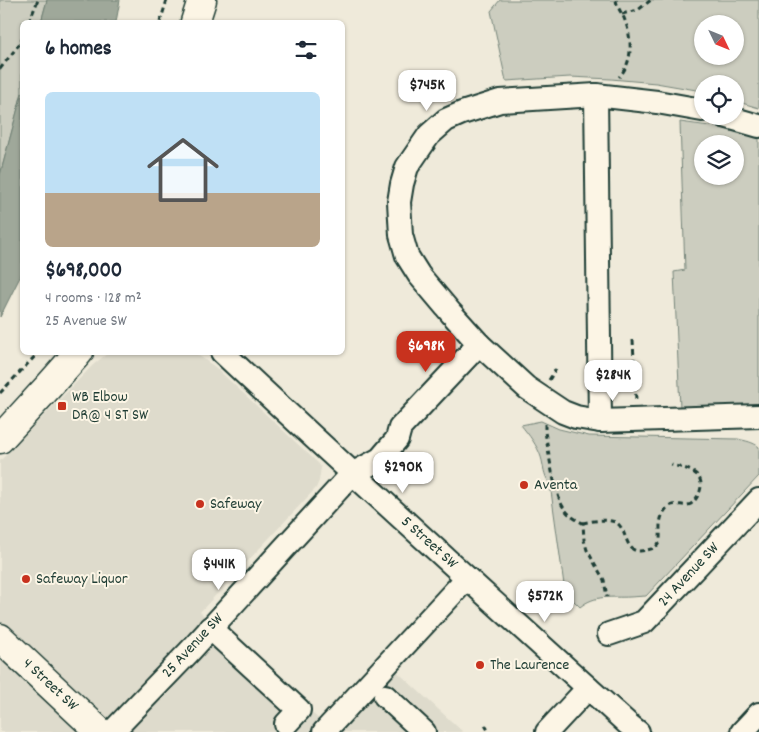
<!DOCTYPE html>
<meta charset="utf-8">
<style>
:root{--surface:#fff;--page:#f6f6f7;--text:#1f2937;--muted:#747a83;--line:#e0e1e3;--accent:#c8321e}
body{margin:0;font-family:Dekko,sans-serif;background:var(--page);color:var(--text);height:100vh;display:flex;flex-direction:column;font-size:19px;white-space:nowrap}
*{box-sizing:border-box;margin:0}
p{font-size:16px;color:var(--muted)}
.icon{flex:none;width:28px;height:28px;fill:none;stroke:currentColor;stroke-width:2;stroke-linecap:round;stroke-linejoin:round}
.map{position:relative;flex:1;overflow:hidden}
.details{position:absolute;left:20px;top:20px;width:325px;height:335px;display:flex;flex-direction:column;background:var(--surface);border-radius:8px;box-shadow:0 1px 4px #0004}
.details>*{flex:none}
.needle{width:32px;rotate:133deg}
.buttons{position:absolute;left:694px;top:15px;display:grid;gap:10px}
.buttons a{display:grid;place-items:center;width:50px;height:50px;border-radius:50%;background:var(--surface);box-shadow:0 1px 4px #0004;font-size:25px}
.price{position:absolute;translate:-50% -42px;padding:0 11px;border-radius:10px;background:#fff;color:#222;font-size:16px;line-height:32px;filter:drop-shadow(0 1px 2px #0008)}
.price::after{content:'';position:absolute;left:50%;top:30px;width:15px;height:11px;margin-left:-8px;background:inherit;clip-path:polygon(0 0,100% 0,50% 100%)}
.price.current{background:var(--accent);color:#fff}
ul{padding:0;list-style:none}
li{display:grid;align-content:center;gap:10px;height:265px;padding:0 25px}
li+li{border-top:1px solid var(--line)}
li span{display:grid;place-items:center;height:155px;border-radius:8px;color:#555}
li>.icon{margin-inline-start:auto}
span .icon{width:90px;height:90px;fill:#fffc;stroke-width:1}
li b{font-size:21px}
h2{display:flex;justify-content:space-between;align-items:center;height:60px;padding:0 25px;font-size:21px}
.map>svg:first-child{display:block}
.built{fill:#dedbcc}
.green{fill:#cccdbf;stroke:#76857a;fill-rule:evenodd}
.water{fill:#9fa89a;stroke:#6c7d71}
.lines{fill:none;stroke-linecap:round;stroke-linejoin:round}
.minor-casing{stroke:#1f3d34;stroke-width:26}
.major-casing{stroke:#1f3d34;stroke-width:31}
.path{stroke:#1f3d34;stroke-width:3;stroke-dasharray:5 4;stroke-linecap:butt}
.minor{stroke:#fcf5e5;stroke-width:22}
.major{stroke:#fcf5e5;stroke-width:28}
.poi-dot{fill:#c8321e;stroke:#fcf5e5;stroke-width:2}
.labels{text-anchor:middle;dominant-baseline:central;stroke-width:4;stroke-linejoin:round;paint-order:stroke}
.poi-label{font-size:16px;fill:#1f3d34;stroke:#fcf5e5;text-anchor:start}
.street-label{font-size:16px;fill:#1f3d34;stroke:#fcf5e5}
</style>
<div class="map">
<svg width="759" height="732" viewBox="0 0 759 732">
<rect width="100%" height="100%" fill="#efeada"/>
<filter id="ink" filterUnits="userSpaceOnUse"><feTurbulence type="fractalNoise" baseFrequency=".02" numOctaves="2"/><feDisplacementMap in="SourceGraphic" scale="10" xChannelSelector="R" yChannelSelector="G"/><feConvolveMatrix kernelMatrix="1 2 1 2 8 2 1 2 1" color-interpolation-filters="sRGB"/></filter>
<g filter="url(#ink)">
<polygon class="built" points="108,353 195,353 215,367 318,463 321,467 319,481 316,488 200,612 332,731 391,666 463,732 0,732 0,461 93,365"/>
<g class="green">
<polygon points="0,0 47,0 41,22 22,22 22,93 0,175"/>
<path d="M500,0H759V108L735,101V84H702V91L656,83L611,79L570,77L506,81L491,11ZM702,24H735V56H702Z"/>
<path d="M680,122L717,127L759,137V404L680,408L674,272L685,270ZM702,144H735V176H702Z"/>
<path d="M541,421L559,429L589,436L738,439C746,441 753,442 759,447V476L646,596C641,596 635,597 630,597C611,598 596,594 580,607L565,592L550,484C543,474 544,467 541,457C537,445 529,435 521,425Z"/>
</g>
<g class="water">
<polygon points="47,0 120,0 116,22 41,22"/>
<polygon points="22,93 22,273 0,317 0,175"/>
</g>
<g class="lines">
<g class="minor-casing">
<g id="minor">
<polyline points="596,95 600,421"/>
<polyline points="702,110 657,102 596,95 500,101 462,113 446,120 429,135 407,167 402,184 399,202 401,235 407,256 419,275 451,313 479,344 527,388 563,412 576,417 600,421 759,416"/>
<polyline points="724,116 759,126"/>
<path d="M222,352C356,478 492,601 628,724L638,732"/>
<polyline points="210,628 299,710 286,724"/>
<polyline points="609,634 644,622 759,500"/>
<polyline points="385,696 424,732"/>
<polyline points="112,732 190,651 352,474 380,459 397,439 400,428 479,344"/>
<polyline points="324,732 467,578"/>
<polyline points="547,732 588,688"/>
<polyline points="742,732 759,714"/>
</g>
</g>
<g class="major-casing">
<g id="major">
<polyline points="195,22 202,0"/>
<polyline points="0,439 48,387 79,352"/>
<polyline points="0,638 100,732"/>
</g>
</g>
<g class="path">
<path d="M616,0C617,7 621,12 624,18C632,38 634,61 619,77"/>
<polyline points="622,14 638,10 651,0"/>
<polyline points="29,22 38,0"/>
<polyline points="160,22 167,0"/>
<polyline points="0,69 21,42 22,39"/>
<polyline points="633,340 636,400"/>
<polyline points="549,380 556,369"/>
<polyline points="0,393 39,352"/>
<path d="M545,424V432C549,453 553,487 562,505C567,514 574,519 583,523L584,540L587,550L604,580L607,597"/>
<path d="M583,523C592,521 608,518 617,523C627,530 625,552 640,551C675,548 650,529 666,509C674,500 683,508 691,504C695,501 698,496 700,491C706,472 685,468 671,465"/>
<polyline points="485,725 489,732"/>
</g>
<use href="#minor" class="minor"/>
<use href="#major" class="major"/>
</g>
</g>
<g class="poi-dot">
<rect x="57" y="401" width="10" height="10" rx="2.5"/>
<circle cx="524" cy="485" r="5"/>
<circle cx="200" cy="504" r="5"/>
<circle cx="26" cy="579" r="5"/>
<circle cx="480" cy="665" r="5"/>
</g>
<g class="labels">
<g class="poi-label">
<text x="72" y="397">WB Elbow<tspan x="72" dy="18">DR@ 4 ST SW</tspan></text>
<text x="534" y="485">Aventa</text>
<text x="210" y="504">Safeway</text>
<text x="36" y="579">Safeway Liquor</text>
<text x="490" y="665">The Laurence</text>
</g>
<g class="street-label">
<text transform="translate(429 543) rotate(42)">5 Street SW</text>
<text transform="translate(689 575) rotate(-47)">24 Avenue SW</text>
<text transform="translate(193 646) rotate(-47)">25 Avenue SW</text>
<text transform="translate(50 685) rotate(43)">4 Street SW</text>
</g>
</g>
</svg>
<div class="buttons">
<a><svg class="needle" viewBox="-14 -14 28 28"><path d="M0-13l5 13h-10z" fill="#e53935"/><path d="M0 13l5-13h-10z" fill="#747a83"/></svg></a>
<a><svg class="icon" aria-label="locate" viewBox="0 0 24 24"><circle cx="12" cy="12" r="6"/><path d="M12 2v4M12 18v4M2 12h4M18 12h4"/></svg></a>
<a><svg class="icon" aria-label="layers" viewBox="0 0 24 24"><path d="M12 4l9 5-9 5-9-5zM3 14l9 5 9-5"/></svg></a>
</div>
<b class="price" style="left:427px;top:112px">$745K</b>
<b class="price current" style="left:426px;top:373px">$698K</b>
<b class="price" style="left:613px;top:402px">$284K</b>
<b class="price" style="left:403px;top:494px">$290K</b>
<b class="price" style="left:219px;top:591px">$441K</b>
<b class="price" style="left:545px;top:623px">$572K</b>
<section class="details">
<h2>6 homes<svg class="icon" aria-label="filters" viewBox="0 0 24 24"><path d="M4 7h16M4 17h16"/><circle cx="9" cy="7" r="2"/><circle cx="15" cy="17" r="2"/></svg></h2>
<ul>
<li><span style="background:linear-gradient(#bfe0f5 65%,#b9a48a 0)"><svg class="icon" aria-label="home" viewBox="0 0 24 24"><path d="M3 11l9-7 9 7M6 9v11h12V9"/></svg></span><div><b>$698,000</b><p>4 rooms · 128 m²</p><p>25 Avenue SW</p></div></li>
</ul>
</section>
</div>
